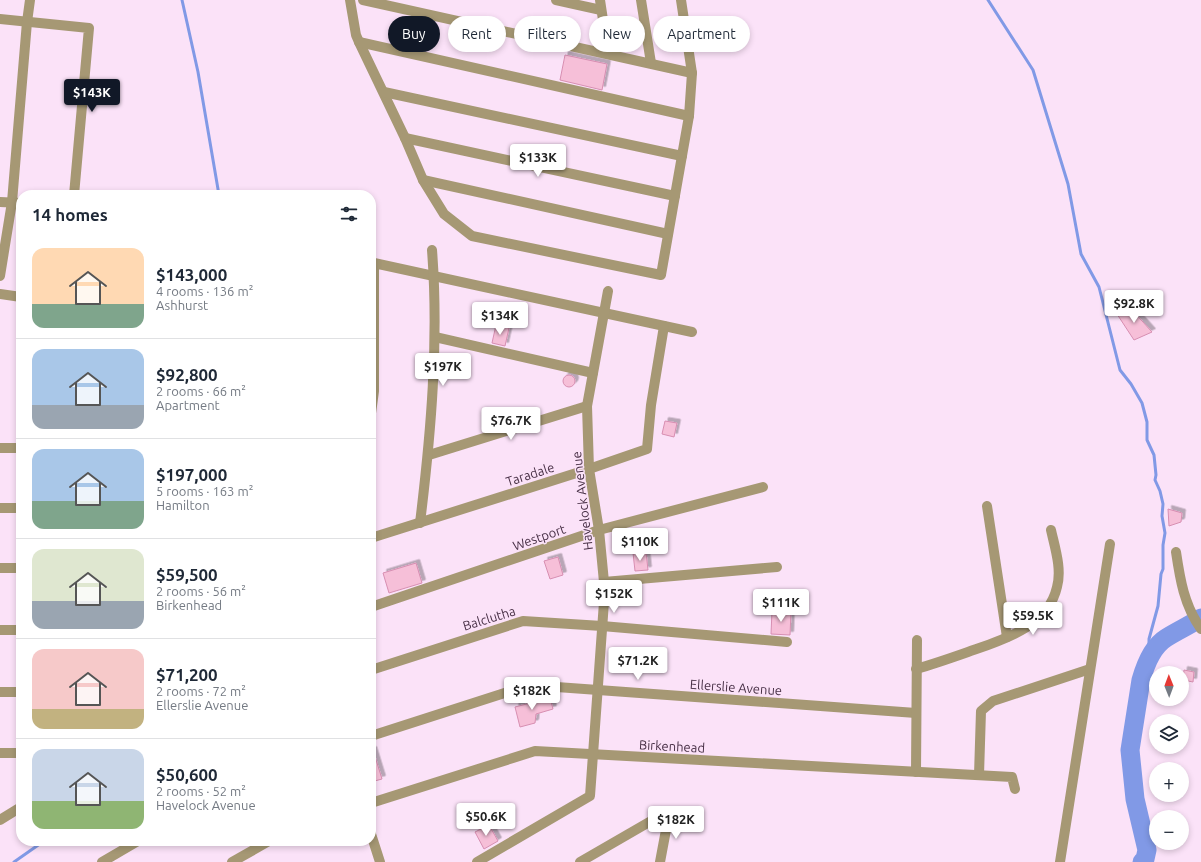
<!DOCTYPE html>
<meta charset="utf-8">
<style>
:root{--surface:#fff;--page:#f2f2f3;--text:#1f2937;--muted:#747a83;--line:#e0e1e3;--accent:#111827}
body{margin:0;font-family:Ubuntu,sans-serif;background:var(--page);color:var(--text);height:100vh;display:flex;flex-direction:column;font-size:15px;white-space:nowrap}
*{box-sizing:border-box;margin:0}
p{font-size:13px;color:var(--muted)}
.icon{flex:none;width:22px;height:22px;fill:none;stroke:currentColor;stroke-width:2;stroke-linecap:round;stroke-linejoin:round}
.map{position:relative;flex:1;overflow:hidden}
.side{position:absolute;left:16px;top:190px;width:360px;height:656px;display:flex;flex-direction:column;background:var(--surface);border-radius:16px;box-shadow:0 2px 6px #0003}
.side>*{flex:none}
.hud{position:absolute;left:388px;top:16px;width:380px;height:36px;display:flex;gap:8px}
.needle{width:26px;rotate:359deg}
.tools{position:absolute;left:1149px;top:666px;display:grid;gap:8px}
.tools a{display:grid;place-items:center;width:40px;height:40px;border-radius:50%;background:var(--surface);box-shadow:0 2px 6px #0003;font-size:20px}
.price{position:absolute;translate:-50% -34px;padding:0 9px;border-radius:4px;background:#fff;color:#222;font-size:13px;line-height:26px;filter:drop-shadow(0 1px 2px #0008)}
.price::after{content:'';position:absolute;left:50%;top:24px;width:12px;height:9px;margin-left:-6px;background:inherit;clip-path:polygon(0 0,100% 0,50% 100%)}
.price.current{background:var(--accent);color:#fff}
ul{padding:0;list-style:none}
li{display:flex;align-items:center;gap:12px;height:100px;padding:0 16px}
li+li{border-top:1px solid var(--line)}
li span{display:grid;place-items:center;flex:none;width:112px;height:80px;border-radius:12px;color:#555}
li>.icon{margin-inline-start:auto}
span .icon{width:48px;height:48px;fill:#fffc;stroke-width:1}
li b{font-size:17px}
h2{display:flex;justify-content:space-between;align-items:center;height:48px;padding:0 16px;font-size:17px}
.pill{padding:0 14px;border-radius:18px;background:var(--surface);box-shadow:0 2px 6px #0003;font-size:14px;line-height:36px}
.pill.current{background:var(--accent);color:#fff}
.map>svg:first-child{display:block}
.lines{fill:none;stroke-linecap:round;stroke-linejoin:round}
.stream{stroke:#8199e6;stroke-width:3}
.river{stroke:#8199e6;stroke-width:19}
.building{fill:#f6bfd8;stroke:#d78eb1;filter:url(#shadow)}
.minor{stroke:#a69874;stroke-width:10}
.labels{text-anchor:middle;dominant-baseline:central;stroke-width:3;stroke-linejoin:round;paint-order:stroke}
.street-label{font-size:13px;fill:#472f45;stroke:#fbe2f8}
</style>
<div class="map">
<svg width="1201" height="862" viewBox="0 0 1201 862">
<defs>
<filter id="shadow"><feDropShadow dx="3.5" dy="-3.5" stdDeviation="0" flood-color="#0004"/></filter>
</defs>
<rect width="100%" height="100%" fill="#fbe2f8"/>
<g class="lines">
<g class="stream">
<polyline points="182,0 198,72 219,195"/>
<polyline points="988,0 1033,70 1068,184 1081,254 1099,287 1120,370 1131,384 1142,403 1147,422 1147,440 1154,455 1156,475 1155,480 1160,491 1163,504 1162,516 1165,533 1163,545 1163,569 1161,574 1158,606 1149,639 1149,646 1154,652"/>
<polyline points="14,862 44,841"/>
</g>
<path class="river" d="M1142,862L1145,859L1147,850L1135,799L1130,750L1141,680C1145,666 1153,646 1166,638C1177,631 1190,625 1201,618"/>
</g>
<g class="building">
<polygon points="565,55 607,64 602,90 560,80"/>
<polygon points="1115,311 1133,311 1152,332 1134,340"/>
<polygon points="496,325 509,328 505,346 492,343"/>
<circle cx="569" cy="381" r="6"/>
<polygon points="665,421 677,423 674,437 662,434"/>
<polygon points="1168,509 1182,513 1181,522 1169,526"/>
<polygon points="646,552 648,570 635,571 633,553"/>
<polygon points="558,557 563,575 550,579 544,561"/>
<polygon points="416,563 422,583 389,593 383,573"/>
<polygon points="772,611 791,612 790,635 771,634"/>
<polygon points="1184,670 1194,672 1193,682 1183,680"/>
<polygon points="550,698 553,709 536,714 535,723 520,727 515,707"/>
<polygon points="371,750 373,750 382,779 371,782"/>
<polygon points="489,825 498,841 484,849 475,832"/>
</g>
<g class="lines">
<g class="minor">
<polyline points="350,0 356,35 359,42 405,138 423,180 444,214 472,236 661,275 689,116 692,73 681,0"/>
<polyline points="363,0 692,73"/>
<polyline points="556,0 601,10"/>
<polyline points="600,0 608,53"/>
<polyline points="641,0 651,63"/>
<polyline points="0,19 89,28 74,195"/>
<polyline points="359,42 689,116"/>
<polyline points="384,92 682,156"/>
<polyline points="405,138 675,196"/>
<polyline points="423,180 668,234"/>
<polyline points="0,202 21,203"/>
<polyline points="0,276 12,202 27,22 30,0"/>
<polyline points="0,294 21,297"/>
<polyline points="435,337 593,373"/>
<polyline points="371,413 374,391 374,263 692,332"/>
<polyline points="0,448 21,448"/>
<polyline points="429,455 587,406"/>
<polyline points="987,506 1007,637"/>
<polyline points="0,508 21,508"/>
<path d="M420,523C431,433 439,341 432,250"/>
<polyline points="371,538 589,469 647,449 651,405 664,326"/>
<path d="M1176,552C1180,579 1184,605 1201,629"/>
<polyline points="0,568 21,568"/>
<polyline points="604,582 777,567"/>
<polyline points="371,607 599,530 763,487"/>
<polyline points="0,630 21,630"/>
<path d="M916,669C934,664 951,658 968,652C1002,640 1048,627 1057,587C1062,569 1055,548 1051,530"/>
<polyline points="371,670 523,621 602,626 787,642"/>
<polyline points="0,692 21,692"/>
<polyline points="371,736 529,685 916,713"/>
<polyline points="0,753 21,753"/>
<polyline points="916,772 917,640"/>
<polyline points="979,775 981,711 993,701 1090,669"/>
<polyline points="371,803 535,751 1012,777 1015,789"/>
<polyline points="0,820 21,807"/>
<polyline points="371,834 380,862"/>
<polyline points="102,862 138,841"/>
<polyline points="232,862 269,841"/>
<polyline points="477,862 590,796 604,602 604,582 599,530 589,469 587,406 608,291"/>
<polyline points="580,862 651,821 662,820 666,830 660,862"/>
<polyline points="1060,862 1110,544"/>
</g>
</g>
<g class="labels">
<g class="street-label">
<text transform="translate(530 474) rotate(-18)">Taradale</text>
<text transform="translate(582 501) rotate(-97)">Havelock Avenue</text>
<text transform="translate(539 537) rotate(-19)">Westport</text>
<text transform="translate(489 618) rotate(-17)">Balclutha</text>
<text transform="translate(736 687) rotate(4)">Ellerslie Avenue</text>
<text transform="translate(672 746) rotate(3)">Birkenhead</text>
</g>
</g>
</svg>
<div class="tools">
<a><svg class="needle" viewBox="-14 -14 28 28"><path d="M0-13l5 13h-10z" fill="#e53935"/><path d="M0 13l5-13h-10z" fill="#747a83"/></svg></a>
<a><svg class="icon" aria-label="layers" viewBox="0 0 24 24"><path d="M12 4l9 5-9 5-9-5zM3 14l9 5 9-5"/></svg></a>
<a>+</a>
<a>−</a>
</div>
<b class="price current" style="left:92px;top:113px">$143K</b>
<b class="price" style="left:538px;top:178px">$133K</b>
<b class="price" style="left:1134px;top:324px">$92.8K</b>
<b class="price" style="left:500px;top:336px">$134K</b>
<b class="price" style="left:443px;top:387px">$197K</b>
<b class="price" style="left:511px;top:441px">$76.7K</b>
<b class="price" style="left:640px;top:562px">$110K</b>
<b class="price" style="left:614px;top:614px">$152K</b>
<b class="price" style="left:781px;top:623px">$111K</b>
<b class="price" style="left:1033px;top:636px">$59.5K</b>
<b class="price" style="left:638px;top:681px">$71.2K</b>
<b class="price" style="left:532px;top:711px">$182K</b>
<b class="price" style="left:486px;top:837px">$50.6K</b>
<b class="price" style="left:676px;top:840px">$182K</b>
<div class="hud">
<a class="pill current">Buy</a>
<a class="pill">Rent</a>
<a class="pill">Filters</a>
<a class="pill">New</a>
<a class="pill">Apartment</a>
</div>
<section class="side">
<h2>14 homes<svg class="icon" aria-label="filters" viewBox="0 0 24 24"><path d="M4 7h16M4 17h16"/><circle cx="9" cy="7" r="2"/><circle cx="15" cy="17" r="2"/></svg></h2>
<ul>
<li><span style="background:linear-gradient(#ffd9b3 70%,#7fa58c 0)"><svg class="icon" aria-label="home" viewBox="0 0 24 24"><path d="M3 11l9-7 9 7M6 9v11h12V9"/></svg></span><div><b>$143,000</b><p>4 rooms · 136 m²</p><p>Ashhurst</p></div></li>
<li><span style="background:linear-gradient(#a9c7e8 70%,#9aa5b1 0)"><svg class="icon" aria-label="home" viewBox="0 0 24 24"><path d="M3 11l9-7 9 7M6 9v11h12V9"/></svg></span><div><b>$92,800</b><p>2 rooms · 66 m²</p><p>Apartment</p></div></li>
<li><span style="background:linear-gradient(#a9c7e8 65%,#7fa58c 0)"><svg class="icon" aria-label="home" viewBox="0 0 24 24"><path d="M3 11l9-7 9 7M6 9v11h12V9"/></svg></span><div><b>$197,000</b><p>5 rooms · 163 m²</p><p>Hamilton</p></div></li>
<li><span style="background:linear-gradient(#dfe7d0 65%,#9aa5b1 0)"><svg class="icon" aria-label="home" viewBox="0 0 24 24"><path d="M3 11l9-7 9 7M6 9v11h12V9"/></svg></span><div><b>$59,500</b><p>2 rooms · 56 m²</p><p>Birkenhead</p></div></li>
<li><span style="background:linear-gradient(#f6c9c9 75%,#c2b280 0)"><svg class="icon" aria-label="home" viewBox="0 0 24 24"><path d="M3 11l9-7 9 7M6 9v11h12V9"/></svg></span><div><b>$71,200</b><p>2 rooms · 72 m²</p><p>Ellerslie Avenue</p></div></li>
<li><span style="background:linear-gradient(#c9d6e8 65%,#8fb573 0)"><svg class="icon" aria-label="home" viewBox="0 0 24 24"><path d="M3 11l9-7 9 7M6 9v11h12V9"/></svg></span><div><b>$50,600</b><p>2 rooms · 52 m²</p><p>Havelock Avenue</p></div></li>
</ul>
</section>
</div>
